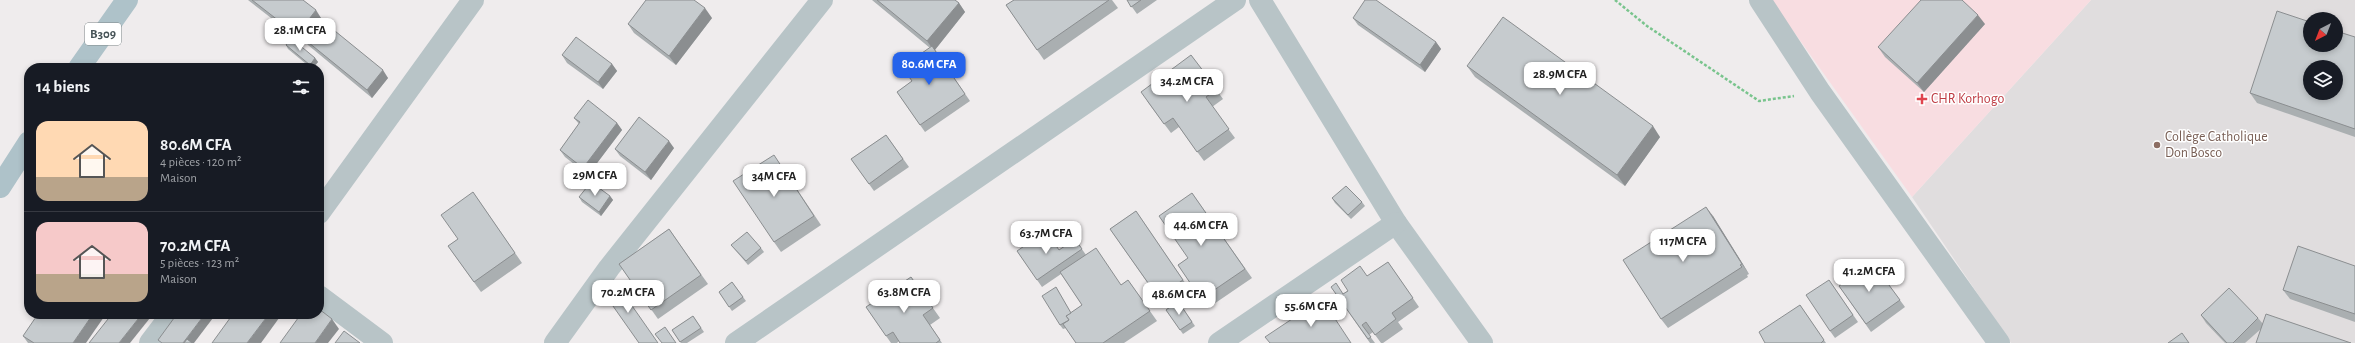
<!DOCTYPE html>
<html lang="fr">
<meta charset="utf-8">
<style>
:root{--surface:#171b24;--page:#20242c;--text:#f1f3f6;--muted:#9ea1a6;--line:#363941;--accent:#2563eb}
body{margin:0;font-family:"Alegreya Sans",sans-serif;background:var(--page);color:var(--text);height:100vh;display:flex;flex-direction:column;font-size:15px;white-space:nowrap}
*{box-sizing:border-box;margin:0}
p{font-size:13px;color:var(--muted)}
.icon{flex:none;width:22px;height:22px;fill:none;stroke:currentColor;stroke-width:2;stroke-linecap:round;stroke-linejoin:round}
.map{position:relative;flex:1;overflow:hidden}
.panel{position:absolute;left:24px;top:63px;width:300px;height:256px;display:flex;flex-direction:column;background:var(--surface);border-radius:16px;box-shadow:0 2px 6px #0003}
.panel>*{flex:none}
.needle{width:26px;rotate:222deg}
.controls{position:absolute;left:2303px;top:12px;display:grid;gap:8px}
.controls a{display:grid;place-items:center;width:40px;height:40px;border-radius:50%;background:var(--surface);box-shadow:0 2px 6px #0003;font-size:20px}
.price{position:absolute;translate:-50% -34px;padding:0 9px;border-radius:8px;background:#fff;color:#222;font-size:13px;line-height:26px;filter:drop-shadow(0 1px 2px #0008)}
.price::after{content:'';position:absolute;left:50%;top:24px;width:12px;height:9px;margin-left:-6px;background:inherit;clip-path:polygon(0 0,100% 0,50% 100%)}
.price.current{background:var(--accent);color:#fff}
ul{padding:0;list-style:none}
li{display:flex;align-items:center;gap:12px;height:100px;padding:0 12px}
li+li{border-top:1px solid var(--line)}
li span{display:grid;place-items:center;flex:none;width:112px;height:80px;border-radius:12px;color:#555}
li>.icon{margin-inline-start:auto}
span .icon{width:48px;height:48px;fill:#fffc;stroke-width:1}
li b{font-size:17px}
h2{display:flex;justify-content:space-between;align-items:center;height:48px;padding:0 12px;font-size:17px}
.map>svg:first-child{display:block}
.education{fill:#e0ddde;fill-rule:evenodd}
.medical{fill:#f8dde1}
.lines{fill:none;stroke-linecap:round;stroke-linejoin:round}
.path{stroke:#79c48d;stroke-width:2.5;stroke-dasharray:3 2;stroke-linecap:butt}
.minor{stroke:#b8c4c7;stroke-width:22}
.major{stroke:#aec2c9;stroke-width:22}
.wall{fill:#aaafb1}
.shaded-wall{fill:#8b8e90}
.building{fill:#c6cbce;stroke:#8b8e90;fill-rule:evenodd}
.health-dot{fill:#e0444e;stroke:#fff;stroke-width:1.5}
.education-dot{fill:#8d6e63;stroke:#fff;stroke-width:1.5}
.labels{text-anchor:middle;dominant-baseline:central;stroke-width:3;stroke-linejoin:round;paint-order:stroke}
.shield{fill:#fff;stroke:#7e8789;stroke-width:1}
.shield-label{font-size:13px;font-weight:bold;fill:#465357}
.health-label{font-size:14px;fill:#be3a42;stroke:#fff;text-anchor:start}
.education-label{font-size:14px;fill:#785e54;stroke:#fff;text-anchor:start}
</style>
<div class="map">
<svg width="2355" height="343" viewBox="0 0 2355 343">
<rect width="100%" height="100%" fill="#efeced"/>
<path class="education" d="M2091,0H2355V343H2011L1912,197ZM2310,19H2336V45H2310ZM2310,67H2336V93H2310Z"/>
<polygon class="medical" points="1771,0 2091,0 1912,197"/>
<g class="lines">
<polyline class="path" points="1615,0 1647,26 1759,101 1794,96"/>
<g class="minor">
<polyline points="1260,0 1396,223 1482,343"/>
<polyline points="1760,0 1820,92 1999,343"/>
<polyline points="319,213 473,0"/>
<polyline points="319,296 382,343"/>
<polyline points="150,343 172,314"/>
<polyline points="555,343 609,268 822,0"/>
<polyline points="736,343 1235,0"/>
<polyline points="1219,343 1396,223"/>
</g>
<g class="major">
<polyline points="79,68 127,0"/>
<polyline points="0,187 29,142"/>
</g>
</g>
<g class="wall">
<polygon points="248,0 303,0 321,18 320,19 388,78 372,98 308,45 304,40 302,42"/>
<polygon points="872,0 955,0 959,3 965,12 935,50 970,101 925,132 897,92 912,81 930,48"/>
<polygon points="1014,0 1112,0 1118,8 1044,60 1006,5"/>
<polygon points="1127,0 1157,0 1137,14"/>
<polygon points="712,18 676,65 634,33 628,24"/>
<polygon points="1353,18 1436,42 1441,49 1425,72 1358,25"/>
<polygon points="1985,24 1924,92 1885,57 1878,47"/>
<polygon points="2355,37 2355,137 2257,103 2250,93"/>
<polygon points="286,45 315,58 318,62 313,68 311,68 288,49"/>
<polygon points="562,55 612,64 617,71 603,89 567,63"/>
<polygon points="1191,55 1223,99 1212,107 1235,138 1204,161 1179,127 1171,133 1147,101"/>
<polygon points="1467,66 1660,137 1625,186 1475,77"/>
<polygon points="574,118 617,123 622,130 588,175 565,157 560,150 579,124"/>
<polygon points="886,135 909,167 874,191 851,159"/>
<polygon points="674,148 651,180 620,156 615,149"/>
<polygon points="780,164 821,225 781,252 774,242"/>
<polygon points="473,192 522,263 481,292 448,246 458,239"/>
<polygon points="1192,193 1252,278 1208,308 1178,265 1188,258"/>
<polygon points="610,196 613,200 601,216 582,202 579,197"/>
<polygon points="1332,198 1362,202 1365,206 1351,219 1335,203"/>
<polygon points="1136,211 1188,287 1163,305 1110,229"/>
<polygon points="1713,216 1749,274 1747,275 1748,277 1668,328 1661,319"/>
<polygon points="669,229 708,284 658,319 619,264"/>
<polygon points="1075,239 1086,255 1121,285 1128,280 1157,321 1124,343 1076,343 1066,328 1063,329 1060,325 1056,287 1071,313 1082,305 1061,274 1042,287 1017,251 1059,250"/>
<polygon points="731,245 761,248 764,252 748,265"/>
<polygon points="1388,262 1419,307 1398,322 1403,329 1383,343 1381,343 1373,332 1369,335 1375,343 1370,343 1331,287 1343,294 1367,276"/>
<polygon points="1872,262 1905,307 1871,332 1839,286"/>
<polygon points="2355,266 2355,322 2290,299 2283,290"/>
<polygon points="911,277 940,318 930,325 942,343 900,343 899,341 897,343 891,343 866,307"/>
<polygon points="1829,280 1858,322 1835,338 1830,331"/>
<polygon points="732,282 746,301 732,311 719,292"/>
<polygon points="1178,301 1195,326 1183,334 1166,310"/>
<polygon points="1800,305 1826,343 1765,343"/>
<polygon points="2201,315 2258,318 2263,324 2262,328 2245,343 2225,343 2206,323"/>
<polygon points="693,316 704,332 687,343 681,343 672,330"/>
<polygon points="23,336 86,343 28,343"/>
</g>
<g class="shaded-wall">
<polygon points="959,3 965,12 934,51 927,41"/>
<polygon points="705,8 712,18 676,65 669,56"/>
<polygon points="316,10 321,18 304,39 303,38 304,40 302,42 297,35"/>
<polygon points="1978,15 1985,24 1924,92 1917,83"/>
<polygon points="1436,42 1441,49 1425,72 1420,65"/>
<polygon points="315,58 318,62 313,68 312,68 310,65"/>
<polygon points="612,64 617,71 603,89 598,82"/>
<polygon points="383,70 388,78 372,98 367,90"/>
<polygon points="617,123 622,130 588,175 583,168"/>
<polygon points="1653,126 1660,137 1625,186 1617,175"/>
<polygon points="669,141 674,148 651,180 645,172"/>
<polygon points="610,196 613,200 601,216 599,212"/>
<polygon points="1706,207 1713,216 1749,274 1742,264"/>
<polygon points="93,314 106,314 86,343 73,343"/>
<polygon points="142,314 147,314 150,318 130,343 119,343"/>
<polygon points="205,314 216,314 194,343 183,343"/>
<polygon points="269,314 282,314 261,343 247,343"/>
<polygon points="332,319 339,329 328,343 315,343"/>
</g>
<g class="building">
<polygon points="252,0 303,0 316,10 297,35"/>
<polygon points="646,0 694,0 705,8 669,56 628,24"/>
<polygon points="877,0 955,0 959,3 927,41"/>
<polygon points="1014,0 1109,0 1037,50 1006,5"/>
<polygon points="1127,0 1141,0 1131,7"/>
<polygon points="1365,0 1376,0 1436,42 1420,65 1353,18"/>
<polygon points="1921,0 1962,0 1978,15 1917,83 1878,47"/>
<path d="M2277,11L2310,22V45H2336V31L2355,37V129L2250,93ZM2310,67H2336V93H2310Z"/>
<polygon points="1503,17 1653,126 1617,175 1467,66"/>
<polygon points="319,18 383,70 367,90 303,38"/>
<polygon points="576,37 612,64 598,82 562,55"/>
<polygon points="291,38 315,58 310,65 286,45"/>
<polygon points="932,46 965,94 920,125 897,92 912,81 902,67"/>
<polygon points="1191,55 1217,89 1206,97 1229,129 1197,152 1173,118 1164,124 1141,92"/>
<polygon points="588,100 617,123 583,168 560,150 580,122 574,118"/>
<polygon points="639,117 669,141 645,172 615,149"/>
<polygon points="886,135 903,159 869,184 851,159"/>
<polygon points="774,155 814,216 774,242 733,181"/>
<polygon points="591,182 610,196 599,212 579,197"/>
<polygon points="1346,186 1362,202 1348,215 1332,198"/>
<polygon points="473,192 515,253 474,282 448,246 458,239 441,215"/>
<polygon points="1192,193 1245,269 1201,299 1178,265 1188,258 1159,216"/>
<polygon points="1706,207 1742,264 1740,265 1742,267 1661,319 1623,260"/>
<polygon points="1136,211 1183,280 1158,297 1110,229"/>
<polygon points="669,229 701,275 651,310 619,264"/>
<polygon points="1046,231 1059,250 1075,239 1082,249 1037,280 1017,251"/>
<polygon points="747,232 761,248 746,261 731,245"/>
<polygon points="2298,246 2355,266 2355,314 2283,290"/>
<polygon points="1096,248 1121,285 1128,280 1150,311 1103,343 1076,343 1063,324 1069,320 1066,316 1082,305 1060,272"/>
<polygon points="1388,262 1413,298 1392,313 1396,319 1375,335 1366,322 1362,325 1371,337 1368,339 1331,287 1336,283 1343,294 1348,291 1341,280 1360,266 1367,276"/>
<polygon points="1872,262 1900,300 1866,324 1839,286"/>
<polygon points="911,277 933,308 923,315 940,340 936,343 900,343 893,332 886,336 866,307"/>
<polygon points="614,280 658,343 639,343 601,289"/>
<polygon points="1829,280 1853,315 1830,331 1806,295"/>
<polygon points="732,282 743,297 729,307 719,292"/>
<polygon points="1056,287 1071,313 1066,316 1069,320 1060,325 1042,296"/>
<polygon points="2229,288 2258,318 2233,343 2227,343 2201,315"/>
<polygon points="1322,299 1351,343 1270,343 1265,337"/>
<polygon points="1178,301 1192,322 1180,330 1166,310"/>
<polygon points="1800,305 1824,340 1821,343 1765,343 1759,332"/>
<polygon points="319,309 332,319 315,343 280,343 301,314 319,314"/>
<polygon points="38,314 93,314 73,343 34,343 23,336"/>
<polygon points="112,314 142,314 119,343 89,343"/>
<polygon points="177,314 205,314 183,343 162,343 158,340"/>
<polygon points="233,314 269,314 247,343 212,343"/>
<polygon points="2266,314 2351,343 2256,343"/>
<polygon points="693,316 701,328 680,342 672,330"/>
<polygon points="665,327 676,343 662,343 655,334"/>
<polygon points="344,331 360,343 335,343"/>
<polygon points="2182,333 2189,343 2168,343"/>
<polygon points="187,339 192,343 184,343"/>
</g>
<path class="health-dot" d="M1920 93h4v4h4v4h-4v4h-4v-4h-4v-4h4z"/>
<circle class="education-dot" cx="2157" cy="145" r="4"/>
<g class="labels">
<rect class="shield" x="85" y="23" width="36" height="22" rx="3"/>
<g class="shield-label">
<text x="103" y="34">B309</text>
</g>
<g class="health-label">
<text x="1931" y="99">CHR Korhogo</text>
</g>
<g class="education-label">
<text x="2165" y="137">Collège Catholique<tspan x="2165" dy="16">Don Bosco</tspan></text>
</g>
</g>
</svg>
<div class="controls">
<a><svg class="needle" viewBox="-14 -14 28 28"><path d="M0-13l5 13h-10z" fill="#e53935"/><path d="M0 13l5-13h-10z" fill="#9ea1a6"/></svg></a>
<a><svg class="icon" aria-label="layers" viewBox="0 0 24 24"><path d="M12 4l9 5-9 5-9-5zM3 14l9 5 9-5"/></svg></a>
</div>
<b class="price" style="left:300px;top:52px">28.1M CFA</b>
<b class="price current" style="left:929px;top:86px">80.6M CFA</b>
<b class="price" style="left:1560px;top:96px">28.9M CFA</b>
<b class="price" style="left:1187px;top:103px">34.2M CFA</b>
<b class="price" style="left:595px;top:197px">29M CFA</b>
<b class="price" style="left:774px;top:198px">34M CFA</b>
<b class="price" style="left:1201px;top:247px">44.6M CFA</b>
<b class="price" style="left:1046px;top:255px">63.7M CFA</b>
<b class="price" style="left:1683px;top:263px">117M CFA</b>
<b class="price" style="left:1869px;top:293px">41.2M CFA</b>
<b class="price" style="left:628px;top:314px">70.2M CFA</b>
<b class="price" style="left:904px;top:314px">63.8M CFA</b>
<b class="price" style="left:1179px;top:316px">48.6M CFA</b>
<b class="price" style="left:1311px;top:328px">55.6M CFA</b>
<section class="panel">
<h2>14 biens<svg class="icon" aria-label="filters" viewBox="0 0 24 24"><path d="M4 7h16M4 17h16"/><circle cx="9" cy="7" r="2"/><circle cx="15" cy="17" r="2"/></svg></h2>
<ul>
<li><span style="background:linear-gradient(#ffd9b3 70%,#b9a48a 0)"><svg class="icon" aria-label="home" viewBox="0 0 24 24"><path d="M3 11l9-7 9 7M6 9v11h12V9"/></svg></span><div><b>80.6M CFA</b><p>4 pièces · 120 m²</p><p>Maison</p></div></li>
<li><span style="background:linear-gradient(#f6c9c9 65%,#b9a48a 0)"><svg class="icon" aria-label="home" viewBox="0 0 24 24"><path d="M3 11l9-7 9 7M6 9v11h12V9"/></svg></span><div><b>70.2M CFA</b><p>5 pièces · 123 m²</p><p>Maison</p></div></li>
</ul>
</section>
</div>
